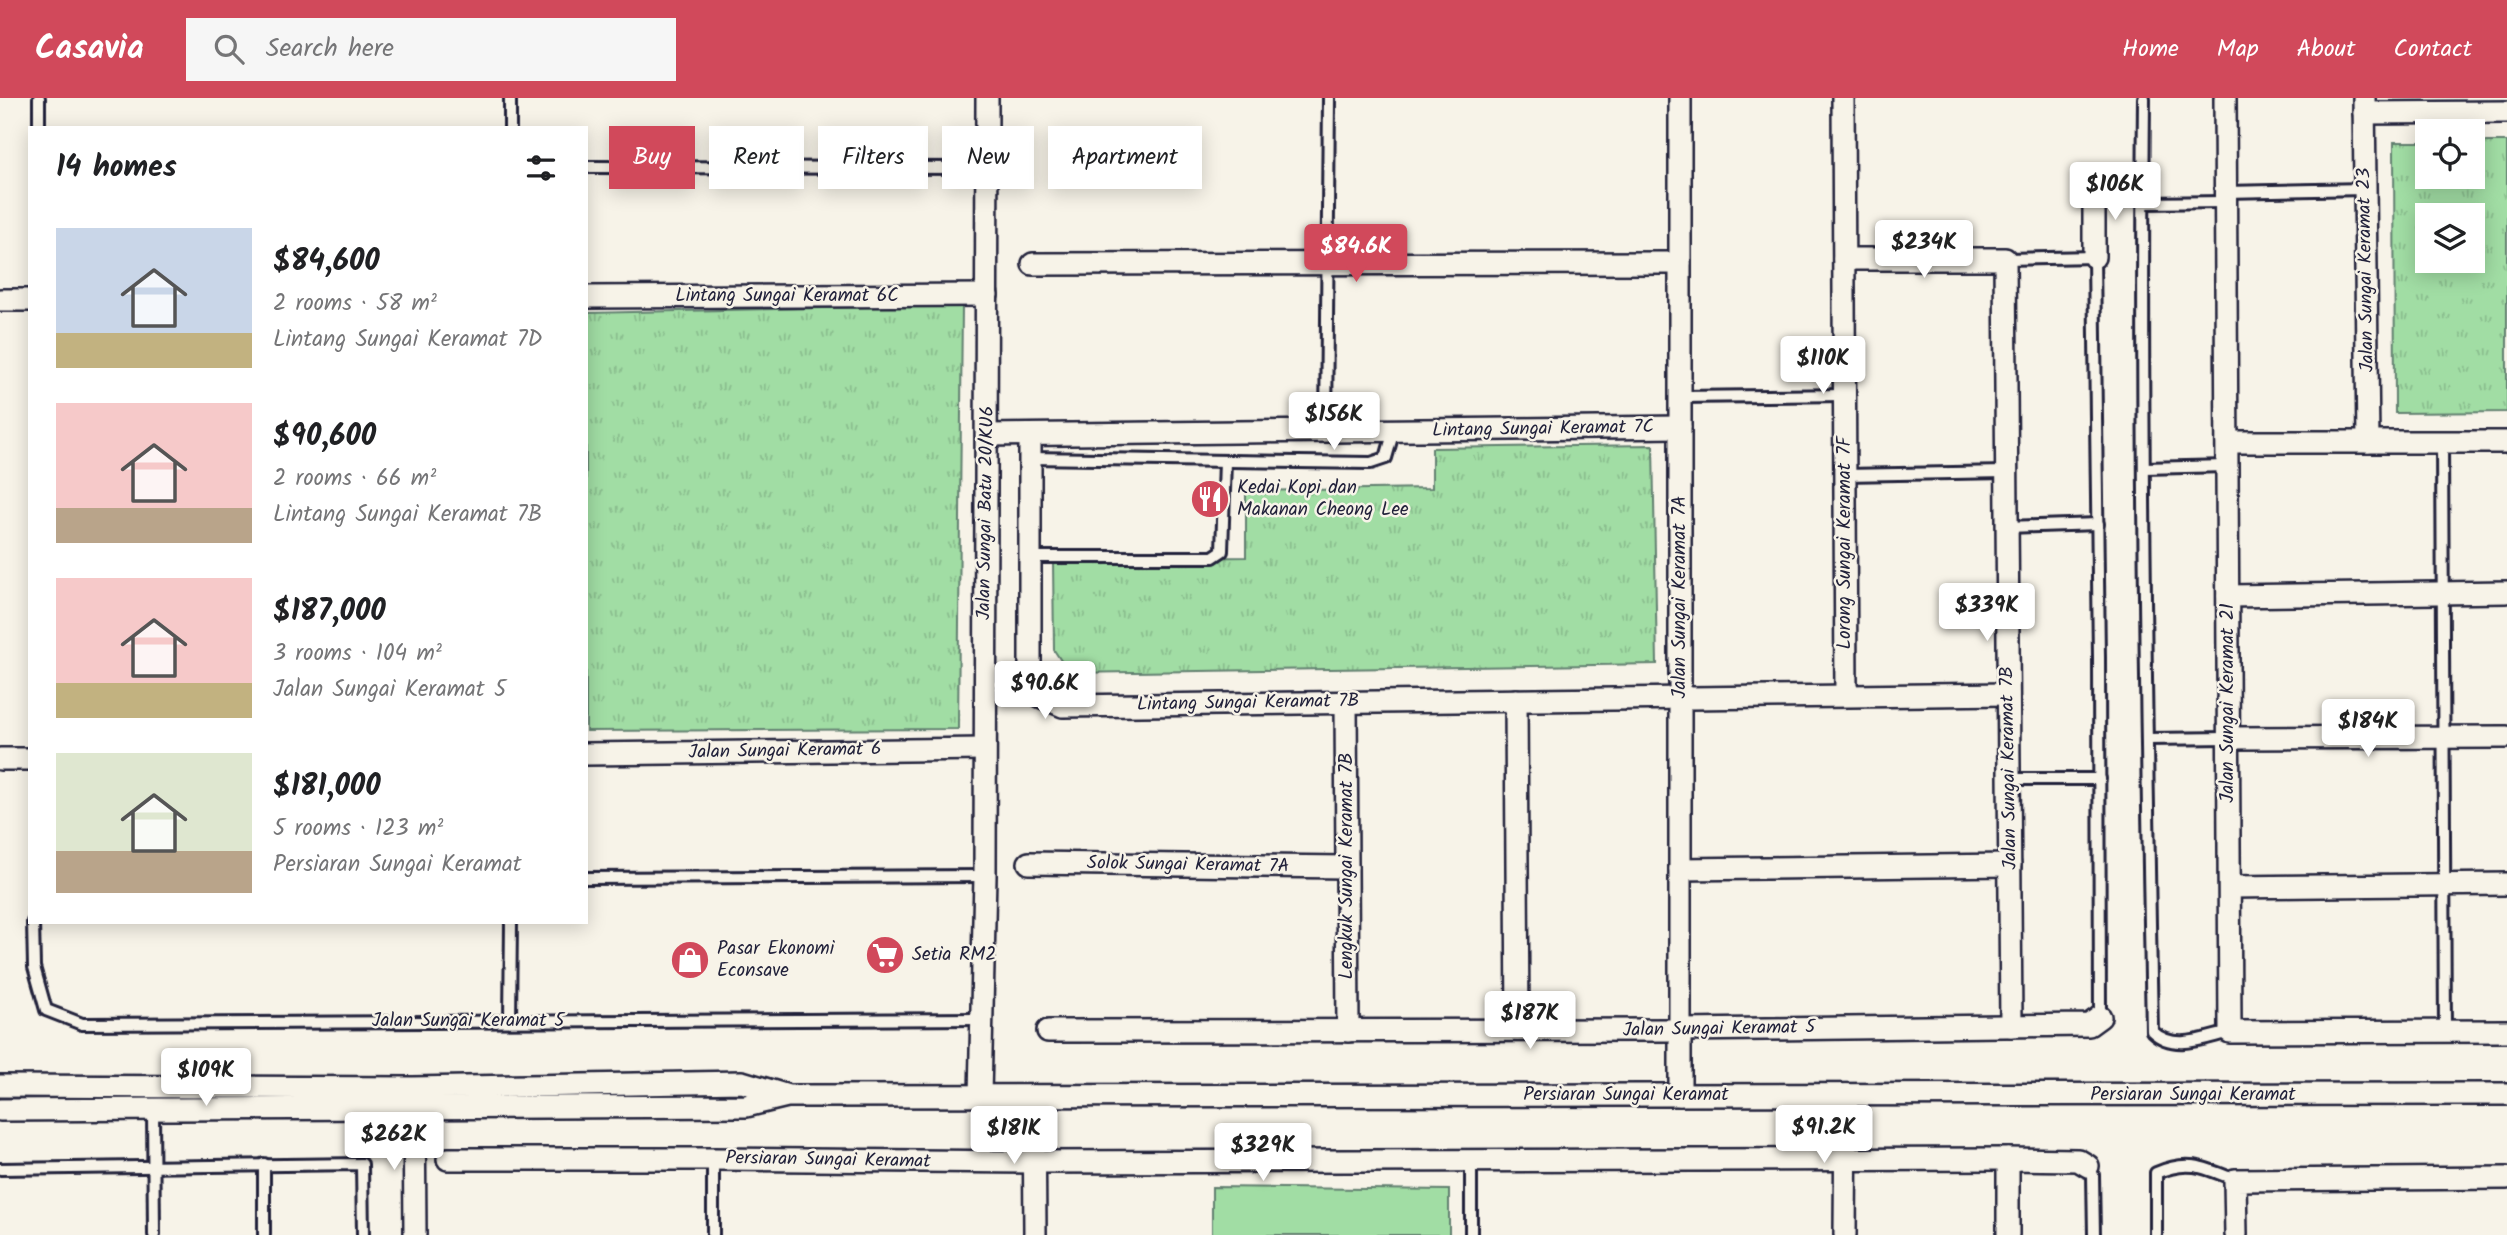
<!DOCTYPE html>
<meta charset="utf-8">
<style>
:root{--surface:#fff;--page:#f6f6f6;--text:#202124;--muted:#757577;--accent:#d1495b}
body{margin:0;font-family:Kalam,sans-serif;background:var(--page);color:var(--text);height:100vh;display:flex;flex-direction:column;font-size:26px;white-space:nowrap}
*{box-sizing:border-box;margin:0}
p{font-size:23px;color:var(--muted)}
.icon{flex:none;width:38px;height:38px;fill:none;stroke:currentColor;stroke-width:2;stroke-linecap:round;stroke-linejoin:round}
.map{position:relative;flex:1;overflow:hidden}
.sheet{position:absolute;left:28px;top:28px;width:560px;height:798px;display:flex;flex-direction:column;background:var(--surface);border-radius:0px;box-shadow:0 4px 18px #0003}
.sheet>*{flex:none}
.guide{position:absolute;left:609px;top:28px;width:665px;height:63px;display:flex;gap:14px}
.controls{position:absolute;left:2415px;top:21px;display:grid;gap:14px}
.controls a{display:grid;place-items:center;width:70px;height:70px;border-radius:0px;background:var(--surface);box-shadow:0 4px 18px #0003;font-size:35px}
.price{position:absolute;translate:-50% -60px;padding:0 16px;border-radius:7px;background:#fff;color:#222;font-size:23px;line-height:46px;filter:drop-shadow(0 2px 4px #0008)}
.price::after{content:'';position:absolute;left:50%;top:42px;width:21px;height:16px;margin-left:-10px;background:inherit;clip-path:polygon(0 0,100% 0,50% 100%)}
.price.active{background:var(--accent);color:#fff}
ul{padding:0;list-style:none}
li{display:flex;align-items:center;gap:21px;height:175px;padding:0 28px}
li span{display:grid;place-items:center;flex:none;width:196px;height:140px;border-radius:0px;color:#555}
li>.icon{margin-inline-start:auto}
span .icon{width:84px;height:84px;fill:#fffc;stroke-width:1}
li b{font-size:30px}
h2{display:flex;justify-content:space-between;align-items:center;height:84px;padding:0 28px;font-size:30px}
.tag{padding:0 24px;border-radius:0px;background:var(--surface);box-shadow:0 4px 18px #0003;font-size:24px;line-height:63px}
.tag.active{background:var(--accent);color:#fff}
header{display:flex;align-items:center;gap:42px;box-sizing:border-box;height:98px;padding:0 35px;background:var(--accent);color:#fff}
header strong{font-size:33px}
nav{display:flex;gap:38px;margin-inline-start:auto;font-size:24px}
.search{width:490px;height:63px;background:var(--page);display:flex;align-items:center;gap:18px;box-sizing:border-box;padding:0 24px;border-radius:0px;color:var(--muted);font-size:26px}
.map>svg:first-child{display:block}
.park{fill:url(#park-tufts);stroke:#628070;stroke-width:2;fill-rule:evenodd}
.pitch{fill:#a1dda4;stroke:#628070;stroke-width:2}
.lines{fill:none;stroke-linecap:round;stroke-linejoin:round}
.lane-casing{stroke:#22223b;stroke-width:16}
.street-casing{stroke:#22223b;stroke-width:26}
.lane{stroke:#f7f3e8;stroke-width:10}
.street{stroke:#f7f3e8;stroke-width:21}
.labels{text-anchor:middle;dominant-baseline:central;stroke-width:5;stroke-linejoin:round;paint-order:stroke}
.street-label{font-size:19px;fill:#22223b;stroke:#f7f3e8}
.poi-label{font-size:19px;fill:#22223b;stroke:#f7f3e8;text-anchor:start}
</style>
<header>
<strong>Casavia</strong>
<div class="search"><svg class="icon" aria-label="search" viewBox="0 0 24 24"><circle cx="10" cy="10" r="6"/><path d="M15 15l6 6"/></svg>Search here</div>
<nav><a>Home</a><a>Map</a><a>About</a><a>Contact</a></nav>
</header>
<div class="map">
<svg width="2507" height="1137" viewBox="0 0 2507 1137">
<defs>
<pattern id="park-tufts" width="24" height="20" patternUnits="userSpaceOnUse" patternTransform="scale(1.75)"><rect width="24" height="20" fill="#a1dda4"/><path d="M3 7l-1-3M5 7V3M7 7l1-3M15 17l-1-3M17 17v-4M19 17l1-3" fill="none" stroke="#8abd8e"/></pattern>
</defs>
<rect width="100%" height="100%" fill="#f7f3e8"/>
<filter id="ink" filterUnits="userSpaceOnUse"><feTurbulence type="fractalNoise" baseFrequency=".0143" numOctaves="2"/><feDisplacementMap in="SourceGraphic" scale="14" xChannelSelector="R" yChannelSelector="G"/><feConvolveMatrix kernelMatrix="1 2 1 2 8 2 1 2 1" color-interpolation-filters="sRGB"/></filter>
<g filter="url(#ink)">
<g class="park">
<path d="M2394,44H2427V79H2473V44H2507V314L2395,315ZM2427,117H2473V163H2427Z"/>
<polygon points="962,207 958,631 586,633 586,215"/>
<polygon points="1653,347 1657,566 1069,575 1054,552 1053,462 1246,459 1246,393 1432,390 1432,350"/>
</g>
<polygon class="pitch" points="1212,1089 1449,1092 1449,1137 1212,1137"/>
<g class="lines">
<g class="lane-casing">
<g id="lane">
<path d="M2144,0C2141,311 2146,622 2152,933C2174,954 2204,940 2230,934"/>
<polyline points="39,30 39,0"/>
<polyline points="510,30 510,0"/>
<polyline points="586,69 987,70"/>
<polyline points="2225,94 2365,91"/>
<polyline points="2143,105 2225,104"/>
<polyline points="2005,161 2094,159 2099,559 2100,919"/>
<polyline points="1680,299 1844,297"/>
<polyline points="1326,333 1329,0"/>
<polyline points="2442,344 2445,933"/>
<polyline points="1030,360 1371,365 1386,360 1394,332"/>
<polyline points="2144,370 2227,368"/>
<polyline points="1845,377 2006,374"/>
<polyline points="2007,429 2098,426"/>
<polyline points="1029,459 1213,459 1222,453 1225,363"/>
<polyline points="2147,641 2229,640"/>
<polyline points="2009,681 2100,681"/>
<polyline points="586,780 985,778"/>
<polyline points="33,824 34,869 46,912 82,926 982,921"/>
<polyline points="510,923 511,824"/>
<polyline points="153,1011 154,1137"/>
<polyline points="713,1061 713,1137"/>
<polyline points="1471,1063 1471,1137"/>
<polyline points="264,1066 264,1137"/>
<polyline points="2088,1068 2093,1077 2094,1137"/>
<polyline points="0,1071 362,1066 363,1137"/>
<path d="M2156,1137V1075C2188,1061 2204,1069 2235,1082"/>
</g>
</g>
<g class="street-casing">
<g id="street">
<polyline points="1680,0 1680,997"/>
<polyline points="1843,0 1846,596"/>
<polyline points="2225,0 2230,934 2507,933"/>
<polyline points="2364,0 2368,344"/>
<polyline points="2364,15 2507,14"/>
<polyline points="2094,89 2094,159"/>
<polyline points="1844,161 2005,161 2011,928"/>
<polyline points="1033,166 1680,165"/>
<polyline points="586,199 987,197"/>
<polyline points="0,202 30,202"/>
<polyline points="987,337 1680,329"/>
<polyline points="1030,337 1030,581 1040,598 1063,608 2008,596"/>
<polyline points="2227,344 2507,344"/>
<polyline points="2228,498 2507,494"/>
<polyline points="1516,602 1518,932"/>
<polyline points="1346,604 1348,933"/>
<polyline points="2229,640 2507,639"/>
<polyline points="586,656 984,651"/>
<polyline points="0,661 30,661"/>
<polyline points="1029,765 1347,769"/>
<polyline points="1680,771 2010,767"/>
<polyline points="2230,789 2507,786"/>
<polyline points="1048,933 1680,932 2089,927 2100,919"/>
<polyline points="0,988 413,990 742,984 785,997"/>
<polyline points="414,996 415,1137"/>
<polyline points="980,998 985,778 987,0"/>
<polyline points="1034,998 1035,1137"/>
<polyline points="0,1012 746,1008 787,998 2507,996"/>
<polyline points="448,1061 713,1061 1035,1064 2008,1061 2078,1062 2088,1068"/>
<polyline points="2008,1061 2008,1137"/>
<polyline points="1845,1137 1846,997"/>
<polyline points="2236,1137 2235,1082 2507,1080"/>
</g>
</g>
<use href="#lane" class="lane"/>
<use href="#street" class="street"/>
</g>
</g>
<defs>
<g id="restaurant-disc" transform="scale(2.0125)"><circle r="9.5" fill="#d1495b" stroke="#f7f3e8"/><path d="M-5-6h1v4h1v-4h1v4h1v-4h1v5L-1.5 .5V6h-2V.5L-5-1ZM5-6V6H3V1.5H1.5Q1.5-4 5-6Z" fill="#fff"/></g>
<g id="supermarket-disc" transform="scale(2.0125)"><circle r="9.5" fill="#d1495b" stroke="#f7f3e8"/><path d="M-6-5.5h2.5l.6 2H6L4.5 2H-2.5L-4.4-4H-6ZM-1.5 3.2a1.3 1.3 0 1 0 .1 0ZM3 3.2a1.3 1.3 0 1 0 .1 0Z" fill="#fff"/></g>
<g id="shop-disc" transform="scale(2.0125)"><circle r="9.5" fill="#d1495b" stroke="#f7f3e8"/><path d="M-5-2.5h2.3a2.7 3.5 0 0 1 5.4 0H5L5.5 6h-11ZM-1.5-2.5h3a1.5 2.3 0 0 0-3 0Z" fill="#fff"/></g>
</defs>
<g fill-rule="evenodd">
<use href="#restaurant-disc" x="1210" y="401"/>
<use href="#supermarket-disc" x="885" y="857"/>
<use href="#shop-disc" x="690" y="862"/>
</g>
<g class="labels">
<g class="street-label">
<text transform="translate(2366 172) rotate(-91)">Jalan Sungai Keramat 23</text>
<text x="787" y="198">Lintang Sungai Keramat 6C</text>
<text transform="translate(1543 331) rotate(-1)">Lintang Sungai Keramat 7C</text>
<text transform="translate(986 415) rotate(-89)">Jalan Sungai Batu 20/KU6</text>
<text transform="translate(1845 445) rotate(-90)">Lorong Sungai Keramat 7F</text>
<text transform="translate(1680 499) rotate(-90)">Jalan Sungai Keramat 7A</text>
<text transform="translate(1248 605) rotate(-1)">Lintang Sungai Keramat 7B</text>
<text transform="translate(2228 605) rotate(-90)">Jalan Sungai Keramat 21</text>
<text transform="translate(785 653) rotate(-1)">Jalan Sungai Keramat 6</text>
<text transform="translate(2009 670) rotate(-91)">Jalan Sungai Keramat 7B</text>
<text transform="translate(1188 767) rotate(1)">Solok Sungai Keramat 7A</text>
<text transform="translate(1347 768) rotate(-90)">Lengkuk Sungai Keramat 7B</text>
<text x="468" y="923">Jalan Sungai Keramat 5</text>
<text transform="translate(1719 931) rotate(-1)">Jalan Sungai Keramat 5</text>
<text x="1626" y="997">Persiaran Sungai Keramat</text>
<text x="2193" y="997">Persiaran Sungai Keramat</text>
<text transform="translate(828 1062) rotate(1)">Persiaran Sungai Keramat</text>
</g>
<g class="poi-label">
<text x="1237" y="390">Kedai Kopi dan<tspan x="1237" dy="22">Makanan Cheong Lee</tspan></text>
<text x="717" y="851">Pasar Ekonomi<tspan x="717" dy="22">Econsave</tspan></text>
<text x="912" y="857">Setia RM2</text>
</g>
</g>
</svg>
<div class="controls">
<a><svg class="icon" aria-label="locate" viewBox="0 0 24 24"><circle cx="12" cy="12" r="6"/><path d="M12 2v4M12 18v4M2 12h4M18 12h4"/></svg></a>
<a><svg class="icon" aria-label="layers" viewBox="0 0 24 24"><path d="M12 4l9 5-9 5-9-5zM3 14l9 5 9-5"/></svg></a>
</div>
<b class="price" style="left:2115px;top:124px">$106K</b>
<b class="price" style="left:1924px;top:182px">$234K</b>
<b class="price active" style="left:1356px;top:186px">$84.6K</b>
<b class="price" style="left:1823px;top:298px">$110K</b>
<b class="price" style="left:1334px;top:354px">$156K</b>
<b class="price" style="left:1987px;top:545px">$339K</b>
<b class="price" style="left:1045px;top:623px">$90.6K</b>
<b class="price" style="left:2368px;top:661px">$184K</b>
<b class="price" style="left:1530px;top:953px">$187K</b>
<b class="price" style="left:206px;top:1010px">$109K</b>
<b class="price" style="left:1824px;top:1067px">$91.2K</b>
<b class="price" style="left:1014px;top:1068px">$181K</b>
<b class="price" style="left:394px;top:1074px">$262K</b>
<b class="price" style="left:1263px;top:1085px">$329K</b>
<div class="guide">
<a class="tag active">Buy</a>
<a class="tag">Rent</a>
<a class="tag">Filters</a>
<a class="tag">New</a>
<a class="tag">Apartment</a>
</div>
<section class="sheet">
<h2>14 homes<svg class="icon" aria-label="filters" viewBox="0 0 24 24"><path d="M4 7h16M4 17h16"/><circle cx="9" cy="7" r="2"/><circle cx="15" cy="17" r="2"/></svg></h2>
<ul>
<li><span style="background:linear-gradient(#c9d6e8 75%,#c2b280 0)"><svg class="icon" aria-label="home" viewBox="0 0 24 24"><path d="M3 11l9-7 9 7M6 9v11h12V9"/></svg></span><div><b>$84,600</b><p>2 rooms · 58 m²</p><p>Lintang Sungai Keramat 7D</p></div></li>
<li><span style="background:linear-gradient(#f6c9c9 75%,#b9a48a 0)"><svg class="icon" aria-label="home" viewBox="0 0 24 24"><path d="M3 11l9-7 9 7M6 9v11h12V9"/></svg></span><div><b>$90,600</b><p>2 rooms · 66 m²</p><p>Lintang Sungai Keramat 7B</p></div></li>
<li><span style="background:linear-gradient(#f6c9c9 75%,#c2b280 0)"><svg class="icon" aria-label="home" viewBox="0 0 24 24"><path d="M3 11l9-7 9 7M6 9v11h12V9"/></svg></span><div><b>$187,000</b><p>3 rooms · 104 m²</p><p>Jalan Sungai Keramat 5</p></div></li>
<li><span style="background:linear-gradient(#dfe7d0 70%,#b9a48a 0)"><svg class="icon" aria-label="home" viewBox="0 0 24 24"><path d="M3 11l9-7 9 7M6 9v11h12V9"/></svg></span><div><b>$181,000</b><p>5 rooms · 123 m²</p><p>Persiaran Sungai Keramat</p></div></li>
</ul>
</section>
</div>
